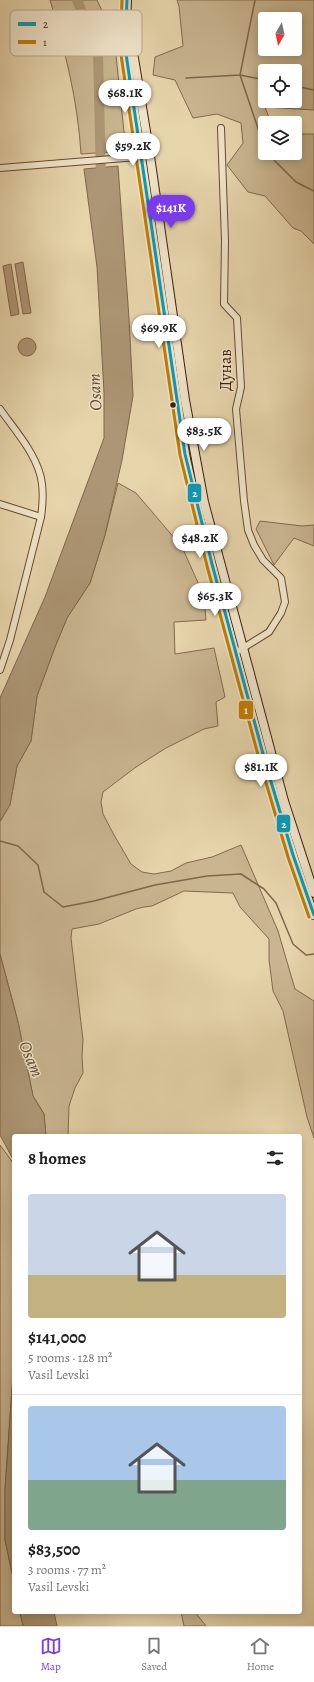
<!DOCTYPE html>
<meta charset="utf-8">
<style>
:root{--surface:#fff;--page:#f2f2f2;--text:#222;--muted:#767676;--line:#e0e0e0;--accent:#7c3aed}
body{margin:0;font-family:Alegreya,serif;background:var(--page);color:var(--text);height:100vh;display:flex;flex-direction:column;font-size:15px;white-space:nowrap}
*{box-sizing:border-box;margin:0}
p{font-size:13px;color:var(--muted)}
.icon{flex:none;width:22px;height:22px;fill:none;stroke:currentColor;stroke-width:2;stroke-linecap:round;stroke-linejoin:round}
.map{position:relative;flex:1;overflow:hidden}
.details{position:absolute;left:12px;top:1134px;width:290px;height:480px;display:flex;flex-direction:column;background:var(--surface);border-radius:4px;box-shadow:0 2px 10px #0003}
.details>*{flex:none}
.needle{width:26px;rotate:189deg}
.fabs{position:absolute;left:258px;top:12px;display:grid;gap:8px}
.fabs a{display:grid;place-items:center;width:44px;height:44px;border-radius:4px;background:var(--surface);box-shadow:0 2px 10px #0003;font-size:20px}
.price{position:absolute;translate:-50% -34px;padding:0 9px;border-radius:14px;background:#fff;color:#222;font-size:13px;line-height:26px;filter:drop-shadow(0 1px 2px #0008)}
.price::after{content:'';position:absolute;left:50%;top:24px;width:12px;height:9px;margin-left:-6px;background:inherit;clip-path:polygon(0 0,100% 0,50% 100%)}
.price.active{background:var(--accent);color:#fff}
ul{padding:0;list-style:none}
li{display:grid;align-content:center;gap:8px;height:212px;padding:0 16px}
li+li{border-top:1px solid var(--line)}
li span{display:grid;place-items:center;height:124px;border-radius:4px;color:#555}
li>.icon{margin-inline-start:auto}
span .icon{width:72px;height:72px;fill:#fffc;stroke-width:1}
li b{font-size:17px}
h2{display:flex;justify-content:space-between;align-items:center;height:48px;padding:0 16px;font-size:17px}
.tabs{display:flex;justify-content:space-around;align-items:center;height:56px;border-top:1px solid var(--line);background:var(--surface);font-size:11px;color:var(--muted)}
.tabs a{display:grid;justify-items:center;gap:2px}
.tabs .active{color:var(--accent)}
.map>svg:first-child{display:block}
.green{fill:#c9b590;stroke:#83694e;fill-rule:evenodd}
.water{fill:#ad9675;stroke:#80664b}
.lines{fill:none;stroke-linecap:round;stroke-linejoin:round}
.stream{stroke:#80664b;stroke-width:1.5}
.river{stroke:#ad9675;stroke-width:10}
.street-casing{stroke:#674b33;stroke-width:8}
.secondary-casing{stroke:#3d1d0b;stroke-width:10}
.street{stroke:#efe3c8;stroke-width:6}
.secondary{stroke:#efe3c8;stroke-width:8}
.bus-1-casing{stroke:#efe3c8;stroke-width:6}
.bus-2-casing{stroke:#efe3c8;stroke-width:6}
.bus-1{stroke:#069bba;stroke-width:3}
.bus-2{stroke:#bf7d03;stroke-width:3}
.bus-dot{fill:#3d1d0b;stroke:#efe3c8;stroke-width:1.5}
.labels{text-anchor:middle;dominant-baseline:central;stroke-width:3;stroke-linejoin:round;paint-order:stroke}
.street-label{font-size:16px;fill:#3d1d0b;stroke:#efe3c8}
.water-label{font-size:17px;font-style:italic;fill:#644730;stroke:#efe3c8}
.key{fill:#efe3c8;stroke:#baa88f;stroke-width:1}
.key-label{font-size:11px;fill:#3d1d0b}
.line-badge{stroke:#efe3c8;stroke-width:1.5}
.badge-label{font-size:11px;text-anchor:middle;font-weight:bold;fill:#fff}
</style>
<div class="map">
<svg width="314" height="1626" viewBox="0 0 314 1626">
<rect width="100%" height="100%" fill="#e6d4ab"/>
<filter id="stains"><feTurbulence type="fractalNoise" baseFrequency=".005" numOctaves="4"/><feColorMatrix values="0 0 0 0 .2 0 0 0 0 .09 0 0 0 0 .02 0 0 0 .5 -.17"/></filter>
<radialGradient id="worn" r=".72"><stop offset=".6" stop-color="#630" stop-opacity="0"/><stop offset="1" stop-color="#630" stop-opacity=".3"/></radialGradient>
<g class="green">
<path d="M50,0H97L114,36L126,151L81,154C78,102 65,50 50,0Z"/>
<path d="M177,0H314V110L265,107L271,123H265V153H295V134H314V244L301,231L293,228L265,196L248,192L227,165L243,143L241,123L217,114L193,118L175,80L153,75L155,57L183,46L179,6ZM265,19H295V49H265ZM265,71H295V101H265Z"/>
<polygon points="118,483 136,493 182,547 204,596 206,620 174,622 175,654 214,648 225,697 216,702 218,726 204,729 166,748 136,767 103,792 101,802 103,814 114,835 131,864 142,872 154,874 171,871 186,863 212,857 241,845 278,931 295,989 314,1001 314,1138 307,1117 283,1011 273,991 269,960 269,939 240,907 233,893 184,891 152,906 144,907 136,909 99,924 72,929 71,938 83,1040 82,1056 83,1073 75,1088 69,1106 68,1136 46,1136 44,1114 33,1096 18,1022 0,954 0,822 10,804 17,766 31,741 37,696 55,647 67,618 90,583 105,535"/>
<polygon points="260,521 302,526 314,525 314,546 294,538 274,565 256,529"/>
<polygon points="0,1145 14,1164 14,1360 5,1490 5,1540 14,1582 14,1612 20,1612 23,1626 0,1626"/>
<polygon points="181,1612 195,1612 206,1626 184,1626"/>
</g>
<g class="water">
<polygon points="118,166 129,318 133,396 122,460 105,535 90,583 67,618 55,647 37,696 31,741 17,766 10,805 0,821 0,698 45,597 104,438 104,392 97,267 84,169"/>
<polygon points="23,262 31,313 23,314 15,264"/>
<polygon points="11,264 19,314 11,316 3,266"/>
<circle cx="27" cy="347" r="9"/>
<polygon points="0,954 18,1022 33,1096 44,1114 46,1136 14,1136 14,1161 0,1135"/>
<polygon points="14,1360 14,1582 5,1540 5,1490"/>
<polygon points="20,1612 54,1612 57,1626 23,1626"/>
</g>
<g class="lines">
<g class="stream">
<polyline points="186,78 240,75 255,0"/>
<polyline points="265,80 240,75 265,149"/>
<polyline points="295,86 314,90"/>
<polyline points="267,153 296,182 314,191"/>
<polyline points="0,841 18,846 38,865 44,892 63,907 94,901 155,885 207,876 241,874 264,889 276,903 293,944 306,955 314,954"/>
</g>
<polyline class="river" points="77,0 98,52 101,180"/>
<g class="street-casing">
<g id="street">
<polyline points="221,128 225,241 224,304 237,318 241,387 236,409 244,501 248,530 254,545 263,560 281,578 285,602 281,613 269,632 240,650"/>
<polyline points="0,168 150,156"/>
<path d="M0,409C14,429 33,450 40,474C44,488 43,503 41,517L10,640L0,670"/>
<polyline points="0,504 41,517"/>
</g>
</g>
<g class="secondary-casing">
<g id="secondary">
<path d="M127,0L125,47L185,454C201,528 221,601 241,674C263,755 284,836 314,915"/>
<polyline points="130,25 132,46 150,156 185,400 204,502 284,801 314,893"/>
</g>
</g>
<use href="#street" class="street"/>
<use href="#secondary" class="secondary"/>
<g class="bus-1-casing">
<polyline id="bus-1" points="127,0 125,47 185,454 212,564 266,765 293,855 314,915"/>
</g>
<g class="bus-2-casing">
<polyline id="bus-2" points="122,0 120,48 180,455 207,566 261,766 288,857 309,917"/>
</g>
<use href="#bus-1" class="bus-1"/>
<use href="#bus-2" class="bus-2"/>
</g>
<circle class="bus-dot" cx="173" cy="405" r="3.5"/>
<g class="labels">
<g class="street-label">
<text transform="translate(226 370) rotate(-90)">Дунав</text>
</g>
<g class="water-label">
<text transform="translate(95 392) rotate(-93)">Osam</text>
<text transform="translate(31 1059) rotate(67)">Osam</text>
</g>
</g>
<rect x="10" y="10" width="132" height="46" rx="6" class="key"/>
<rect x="18" y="22" width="18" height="4" fill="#069bba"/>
<rect x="18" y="40" width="18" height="4" fill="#bf7d03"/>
<g class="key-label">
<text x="43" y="28">2</text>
<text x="43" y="46">1</text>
</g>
<g class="line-badge">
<rect x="187" y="483" width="15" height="20" rx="4" fill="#069bba"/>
<rect x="238" y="700" width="16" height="20" rx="4" fill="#bf7d03"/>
<rect x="276" y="814" width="15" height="19" rx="4" fill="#069bba"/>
</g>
<g class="badge-label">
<text x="195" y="497">2</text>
<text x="246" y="714">1</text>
<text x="284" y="828">2</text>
</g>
<rect width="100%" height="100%" filter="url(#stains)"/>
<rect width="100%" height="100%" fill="url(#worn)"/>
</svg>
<div class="fabs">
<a><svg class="needle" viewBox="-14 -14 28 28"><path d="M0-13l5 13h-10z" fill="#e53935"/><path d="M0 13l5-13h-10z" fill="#767676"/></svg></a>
<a><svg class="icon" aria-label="locate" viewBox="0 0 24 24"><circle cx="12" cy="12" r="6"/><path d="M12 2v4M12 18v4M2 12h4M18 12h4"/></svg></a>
<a><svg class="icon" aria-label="layers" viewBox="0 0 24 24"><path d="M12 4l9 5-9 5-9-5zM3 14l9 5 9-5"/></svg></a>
</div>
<b class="price" style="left:125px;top:114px">$68.1K</b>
<b class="price" style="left:133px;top:167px">$59.2K</b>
<b class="price active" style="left:171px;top:229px">$141K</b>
<b class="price" style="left:159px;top:349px">$69.9K</b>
<b class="price" style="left:204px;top:452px">$83.5K</b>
<b class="price" style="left:200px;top:559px">$48.2K</b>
<b class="price" style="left:215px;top:617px">$65.3K</b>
<b class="price" style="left:261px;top:788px">$81.1K</b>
<section class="details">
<h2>8 homes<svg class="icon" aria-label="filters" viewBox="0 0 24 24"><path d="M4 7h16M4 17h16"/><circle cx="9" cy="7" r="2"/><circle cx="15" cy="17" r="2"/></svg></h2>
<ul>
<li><span style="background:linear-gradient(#c9d6e8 65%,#c2b280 0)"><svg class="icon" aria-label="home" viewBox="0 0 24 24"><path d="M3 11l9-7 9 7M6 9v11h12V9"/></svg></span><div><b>$141,000</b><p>5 rooms · 128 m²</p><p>Vasil Levski</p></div></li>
<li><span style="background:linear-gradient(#a9c7e8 60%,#7fa58c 0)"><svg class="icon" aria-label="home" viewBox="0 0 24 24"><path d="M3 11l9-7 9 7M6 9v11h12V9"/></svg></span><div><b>$83,500</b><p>3 rooms · 77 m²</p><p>Vasil Levski</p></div></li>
</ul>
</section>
</div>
<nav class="tabs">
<a class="active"><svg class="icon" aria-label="map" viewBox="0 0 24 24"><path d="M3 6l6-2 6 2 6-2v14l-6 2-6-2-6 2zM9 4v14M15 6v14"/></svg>Map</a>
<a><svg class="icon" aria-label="saved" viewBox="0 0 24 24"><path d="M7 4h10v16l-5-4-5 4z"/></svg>Saved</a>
<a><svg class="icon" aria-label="home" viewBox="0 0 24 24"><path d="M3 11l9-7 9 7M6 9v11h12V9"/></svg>Home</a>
</nav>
